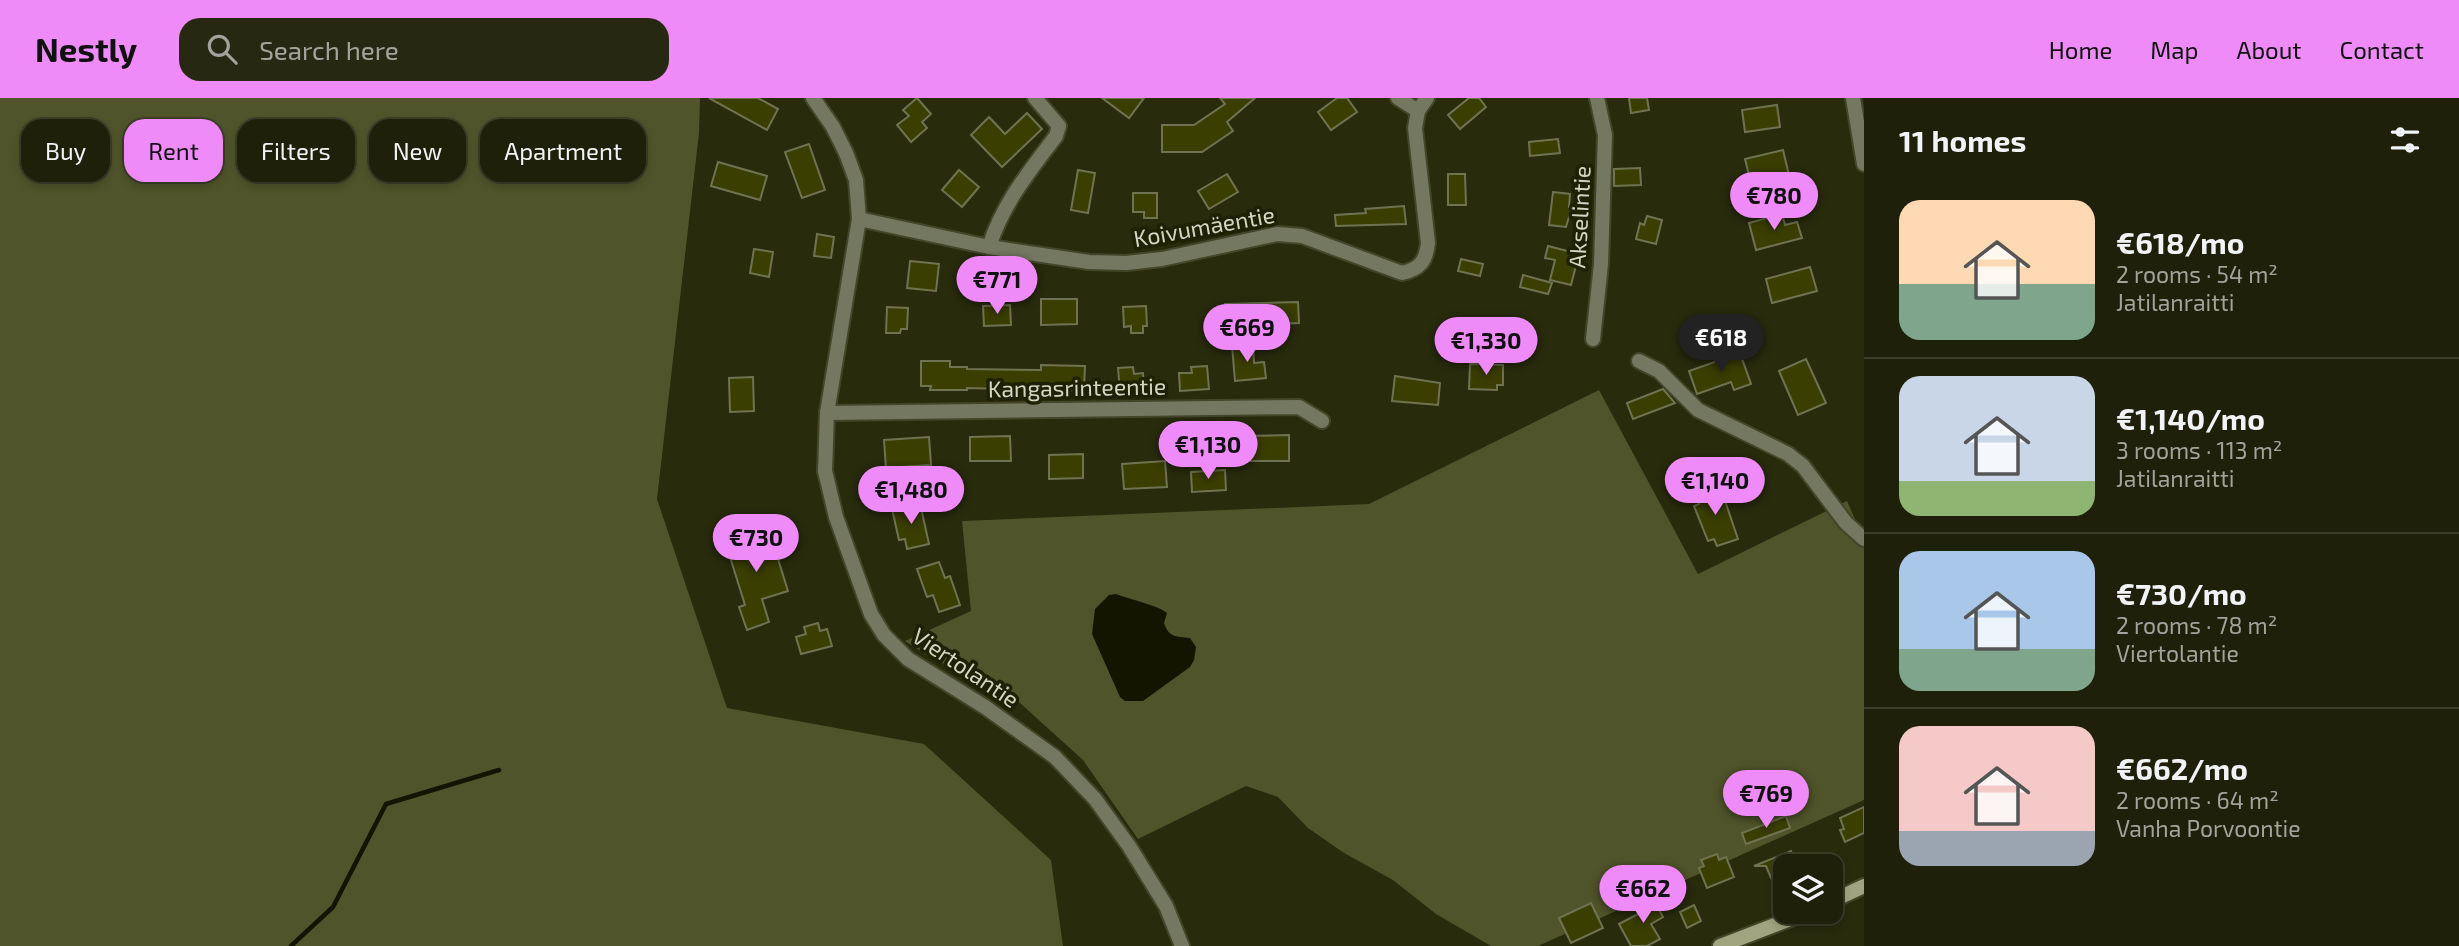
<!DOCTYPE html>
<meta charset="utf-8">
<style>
:root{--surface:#1e2009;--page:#262812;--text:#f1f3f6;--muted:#a1a39c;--line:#3c3e2a;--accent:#ee8bf8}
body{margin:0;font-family:"Exo 2",sans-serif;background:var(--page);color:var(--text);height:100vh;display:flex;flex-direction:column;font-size:26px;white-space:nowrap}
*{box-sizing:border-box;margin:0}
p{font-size:23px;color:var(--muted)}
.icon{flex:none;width:38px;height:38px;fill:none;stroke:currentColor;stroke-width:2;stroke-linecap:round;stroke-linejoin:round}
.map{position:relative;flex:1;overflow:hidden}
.sheet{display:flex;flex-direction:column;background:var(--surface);width:595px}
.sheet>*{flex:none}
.guide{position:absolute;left:21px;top:21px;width:665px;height:63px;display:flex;gap:14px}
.buttons{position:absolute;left:1773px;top:756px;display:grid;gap:14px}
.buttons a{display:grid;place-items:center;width:70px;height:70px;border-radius:14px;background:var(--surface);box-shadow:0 4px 10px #0003,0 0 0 2px var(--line);font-size:35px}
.price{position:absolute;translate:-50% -60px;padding:0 16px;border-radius:24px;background:var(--accent);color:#111;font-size:23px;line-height:46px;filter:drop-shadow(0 2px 4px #0008)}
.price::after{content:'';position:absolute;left:50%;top:42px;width:21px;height:16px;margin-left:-10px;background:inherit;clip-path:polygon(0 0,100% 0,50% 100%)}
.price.on{background:#222;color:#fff}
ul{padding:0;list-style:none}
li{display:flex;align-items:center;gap:21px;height:175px;padding:0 35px}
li+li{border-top:2px solid var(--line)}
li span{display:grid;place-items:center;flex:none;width:196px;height:140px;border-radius:21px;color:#555}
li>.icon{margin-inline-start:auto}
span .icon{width:84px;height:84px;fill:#fffc;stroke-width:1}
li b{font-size:30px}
h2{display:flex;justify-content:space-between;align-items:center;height:84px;padding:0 35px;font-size:30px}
.chip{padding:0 24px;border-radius:21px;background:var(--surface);box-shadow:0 4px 10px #0003,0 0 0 2px var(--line);font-size:24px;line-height:63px}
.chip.on{background:var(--accent);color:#111}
header{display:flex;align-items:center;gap:42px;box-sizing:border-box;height:98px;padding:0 35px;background:var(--accent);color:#111}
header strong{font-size:33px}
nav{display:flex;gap:38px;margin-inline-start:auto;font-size:24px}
.search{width:490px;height:63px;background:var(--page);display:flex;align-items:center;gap:18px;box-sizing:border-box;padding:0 24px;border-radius:21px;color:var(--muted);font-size:26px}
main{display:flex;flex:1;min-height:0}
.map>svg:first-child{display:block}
.green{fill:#50542a}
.water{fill:#131500}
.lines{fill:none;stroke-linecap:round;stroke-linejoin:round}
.stream{stroke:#131500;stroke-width:4.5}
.building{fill:#3a3e01;stroke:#6f7352;stroke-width:2}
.minor-casing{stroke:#434629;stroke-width:18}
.secondary-casing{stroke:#434629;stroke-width:18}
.minor{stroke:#757861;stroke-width:14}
.secondary{stroke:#a0a580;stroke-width:14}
.labels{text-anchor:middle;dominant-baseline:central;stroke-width:7;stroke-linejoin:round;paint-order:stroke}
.street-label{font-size:23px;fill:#d3d6c4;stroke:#1f2103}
</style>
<header>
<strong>Nestly</strong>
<div class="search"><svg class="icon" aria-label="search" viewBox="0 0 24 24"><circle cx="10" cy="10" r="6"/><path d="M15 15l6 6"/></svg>Search here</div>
<nav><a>Home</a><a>Map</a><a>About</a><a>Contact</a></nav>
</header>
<main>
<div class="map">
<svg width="1864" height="848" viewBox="0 0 1864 848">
<rect width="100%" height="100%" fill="#282b0c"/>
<g class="green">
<polygon points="0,0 700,0 699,35 657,401 727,610 924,646 1051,762 1063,848 0,848"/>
<polygon points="1599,292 1698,476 1847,403 1864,442 1864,702 1538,848 1491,848 1436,816 1393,782 1344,755 1308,730 1278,699 1246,688 1138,741 1083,662 1020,605 969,574 936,563 905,543 971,513 962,423 1369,406"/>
</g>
<path class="water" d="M1116,496C1128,501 1160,508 1167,515L1164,525C1169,540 1176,538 1190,540L1196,549L1194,562L1190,569L1143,603H1125L1120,599L1092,536L1095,511L1109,497Z"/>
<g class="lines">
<polyline class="stream" points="291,848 333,809 386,706 499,672"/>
</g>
<g class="building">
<polygon points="709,0 758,0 778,11 767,32"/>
<polygon points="917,0 931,16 922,24 927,30 911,44 897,27 909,18 903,12"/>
<polygon points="1102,0 1144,0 1129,20"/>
<polygon points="1220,0 1255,0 1227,24 1233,33 1202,54 1162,54 1162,27 1194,27 1225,6"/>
<polygon points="1337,0 1347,0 1357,14 1331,32 1318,14"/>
<polygon points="1469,0 1479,0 1486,9 1460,31 1448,17"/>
<polygon points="1629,0 1647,0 1649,12 1631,15"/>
<polygon points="1777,7 1780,29 1745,34 1742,12"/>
<polygon points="1027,15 1042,31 1002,69 971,37 989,19 1005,36"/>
<polygon points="1558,41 1560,55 1530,58 1529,44"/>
<polygon points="809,46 825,92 802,100 785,54"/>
<polygon points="1783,52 1789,77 1751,85 1745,61"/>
<polygon points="718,64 767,78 760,102 711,88"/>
<polygon points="1640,70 1641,87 1614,88 1614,71"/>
<polygon points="959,72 979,89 962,109 942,92"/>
<polygon points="1078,72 1095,75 1088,115 1071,112"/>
<polygon points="1227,76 1238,94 1209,111 1198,93"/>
<polygon points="1448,76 1465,76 1466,107 1448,107"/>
<polygon points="1553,94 1570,96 1569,109 1572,109 1566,129 1549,127"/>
<polygon points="1133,95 1157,95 1157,120 1144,120 1144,114 1133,114"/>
<polygon points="1404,108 1406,126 1336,128 1335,117 1366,115 1365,111"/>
<polygon points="1782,116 1785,127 1797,124 1802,140 1756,152 1749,125"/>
<polygon points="1647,118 1662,122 1656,146 1636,141 1640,125 1644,127"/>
<polygon points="817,136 834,139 831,160 814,158"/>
<polygon points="1548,148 1579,156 1571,187 1550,182 1555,162 1545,160"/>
<polygon points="754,151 773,154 769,179 750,175"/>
<polygon points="1461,161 1483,166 1480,178 1458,173"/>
<polygon points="910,163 939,166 936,193 907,190"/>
<polygon points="1810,169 1817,193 1772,205 1766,181"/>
<polygon points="1523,177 1552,185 1548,196 1520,189"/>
<polygon points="1041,201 1077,201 1077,226 1041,227"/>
<polygon points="1298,204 1299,225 1269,226 1269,222 1225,223 1225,206"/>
<polygon points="1010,207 1011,227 984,228 983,208"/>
<polygon points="1146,208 1147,228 1143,228 1143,235 1131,235 1131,228 1124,229 1123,209"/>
<polygon points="887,209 908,210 907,231 901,231 900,235 886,235"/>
<polygon points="1253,246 1254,265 1264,264 1266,280 1235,283 1232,248"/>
<polygon points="1740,255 1751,286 1734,292 1731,284 1697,296 1689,273"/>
<polygon points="1806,261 1826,305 1798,317 1779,273"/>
<polygon points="921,263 950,263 950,269 967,269 967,271 1041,272 1041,267 1085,268 1084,293 967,290 967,292 930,292 931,288 921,288"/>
<polygon points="1470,266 1503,267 1503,287 1497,287 1497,292 1469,291"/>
<polygon points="1207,268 1209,291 1180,293 1179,275 1192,275 1191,269"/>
<polygon points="1133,269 1134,276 1143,275 1144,292 1120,294 1118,270"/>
<polygon points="1395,278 1440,285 1438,307 1392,303"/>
<polygon points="753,279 754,313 730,314 729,280"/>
<polygon points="1663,291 1675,305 1633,321 1627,305"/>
<polygon points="1289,337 1289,363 1245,363 1245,338"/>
<polygon points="1010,338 1011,363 970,363 970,339"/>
<polygon points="929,339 931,367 886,370 884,342"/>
<polygon points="1083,356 1083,380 1049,381 1049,357"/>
<polygon points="1165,363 1167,389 1124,391 1122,366"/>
<polygon points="1225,372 1226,392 1192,394 1191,374"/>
<polygon points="1720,388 1738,441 1717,448 1714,441 1708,443 1694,408 1699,406 1696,397"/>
<polygon points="920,405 929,446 907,451 905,441 899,442 892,411"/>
<polygon points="768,429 788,493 762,501 769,524 747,532 739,509 745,507 725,443"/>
<polygon points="939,464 945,480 950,478 960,507 939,514 933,497 927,499 917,471"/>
<polygon points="818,525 820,533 827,531 832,548 801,556 796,539 806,536 804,529"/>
<polygon points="1864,709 1864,735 1845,744 1840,732 1844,731 1840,720"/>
<polygon points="1786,718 1790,730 1746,746 1742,735"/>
<polygon points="1791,753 1797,768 1785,768 1785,774 1771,780 1766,768 1754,768"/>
<polygon points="1717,756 1719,762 1726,759 1734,779 1707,790 1699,770 1704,768 1701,762"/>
<polygon points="1653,800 1663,819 1651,826 1660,841 1647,848 1631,848 1619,826 1642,814 1639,807"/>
<polygon points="1591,805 1603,830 1571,845 1559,820"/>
<polygon points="1694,807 1701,823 1687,830 1680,814"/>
</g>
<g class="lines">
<g class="minor-casing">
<g id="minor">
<polyline points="813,0 833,29 846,55 856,82 859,121 827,315 825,373 836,419 871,516 884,537 908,561 985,609 1055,659 1095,701 1129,748 1166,808 1182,848"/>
<polyline points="1398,0 1418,13"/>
<polyline points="1853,0 1864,66"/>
<path d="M859,121L989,149L1089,164L1126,165L1162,161L1277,136L1302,138L1402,175C1420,171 1426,163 1428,145L1415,30L1418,13L1427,0"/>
<path d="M989,149C1003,105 1029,74 1056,38L1059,28L1035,0"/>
<polyline points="1593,241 1601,166 1605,37 1597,0"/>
<polyline points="1639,263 1659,273 1698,312 1788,356 1803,368 1846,425 1864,441"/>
<polyline points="827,315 1299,309 1322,323"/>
</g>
</g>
<g class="secondary-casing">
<g id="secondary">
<polyline points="1830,804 1864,788"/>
<polyline points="1720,848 1809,814"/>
</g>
</g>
<use href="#minor" class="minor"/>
<use href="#secondary" class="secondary"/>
</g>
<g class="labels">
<g class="street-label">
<text transform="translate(1579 119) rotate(-87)">Akselintie</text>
<text transform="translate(1204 128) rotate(-10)">Koivumäentie</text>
<text transform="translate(1077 289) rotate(-1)">Kangasrinteentie</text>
<text transform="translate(966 569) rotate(34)">Viertolantie</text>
</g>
</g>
</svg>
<div class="buttons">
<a><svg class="icon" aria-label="layers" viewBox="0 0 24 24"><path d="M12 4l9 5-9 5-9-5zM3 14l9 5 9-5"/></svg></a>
</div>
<b class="price" style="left:1774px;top:134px">€780</b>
<b class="price" style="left:997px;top:218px">€771</b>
<b class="price" style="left:1247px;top:266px">€669</b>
<b class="price on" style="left:1721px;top:276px">€618</b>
<b class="price" style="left:1486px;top:279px">€1,330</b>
<b class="price" style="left:1208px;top:383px">€1,130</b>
<b class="price" style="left:1715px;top:419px">€1,140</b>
<b class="price" style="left:911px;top:428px">€1,480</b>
<b class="price" style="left:756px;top:476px">€730</b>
<b class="price" style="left:1766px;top:732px">€769</b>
<b class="price" style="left:1643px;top:827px">€662</b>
<div class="guide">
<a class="chip">Buy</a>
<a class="chip on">Rent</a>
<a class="chip">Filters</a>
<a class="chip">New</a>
<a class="chip">Apartment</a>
</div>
</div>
<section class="sheet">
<h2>11 homes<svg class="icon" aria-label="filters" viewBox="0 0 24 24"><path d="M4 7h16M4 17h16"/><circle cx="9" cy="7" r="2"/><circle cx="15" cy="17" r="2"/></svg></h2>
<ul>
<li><span style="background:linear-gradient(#ffd9b3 60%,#7fa58c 0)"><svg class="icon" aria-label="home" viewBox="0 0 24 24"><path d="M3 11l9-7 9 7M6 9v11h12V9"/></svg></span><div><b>€618/mo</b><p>2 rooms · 54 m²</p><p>Jatilanraitti</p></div></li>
<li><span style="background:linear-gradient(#c9d6e8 75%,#8fb573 0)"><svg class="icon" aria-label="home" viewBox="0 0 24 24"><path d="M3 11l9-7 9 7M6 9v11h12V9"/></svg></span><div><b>€1,140/mo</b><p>3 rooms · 113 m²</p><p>Jatilanraitti</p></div></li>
<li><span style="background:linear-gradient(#a9c7e8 70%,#7fa58c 0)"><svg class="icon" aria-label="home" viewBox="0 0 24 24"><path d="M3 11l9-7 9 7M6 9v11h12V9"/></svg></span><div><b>€730/mo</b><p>2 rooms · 78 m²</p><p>Viertolantie</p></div></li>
<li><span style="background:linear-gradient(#f6c9c9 75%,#9aa5b1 0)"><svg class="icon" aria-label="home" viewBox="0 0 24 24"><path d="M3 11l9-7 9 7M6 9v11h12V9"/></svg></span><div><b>€662/mo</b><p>2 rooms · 64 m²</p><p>Vanha Porvoontie</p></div></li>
</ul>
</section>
</main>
